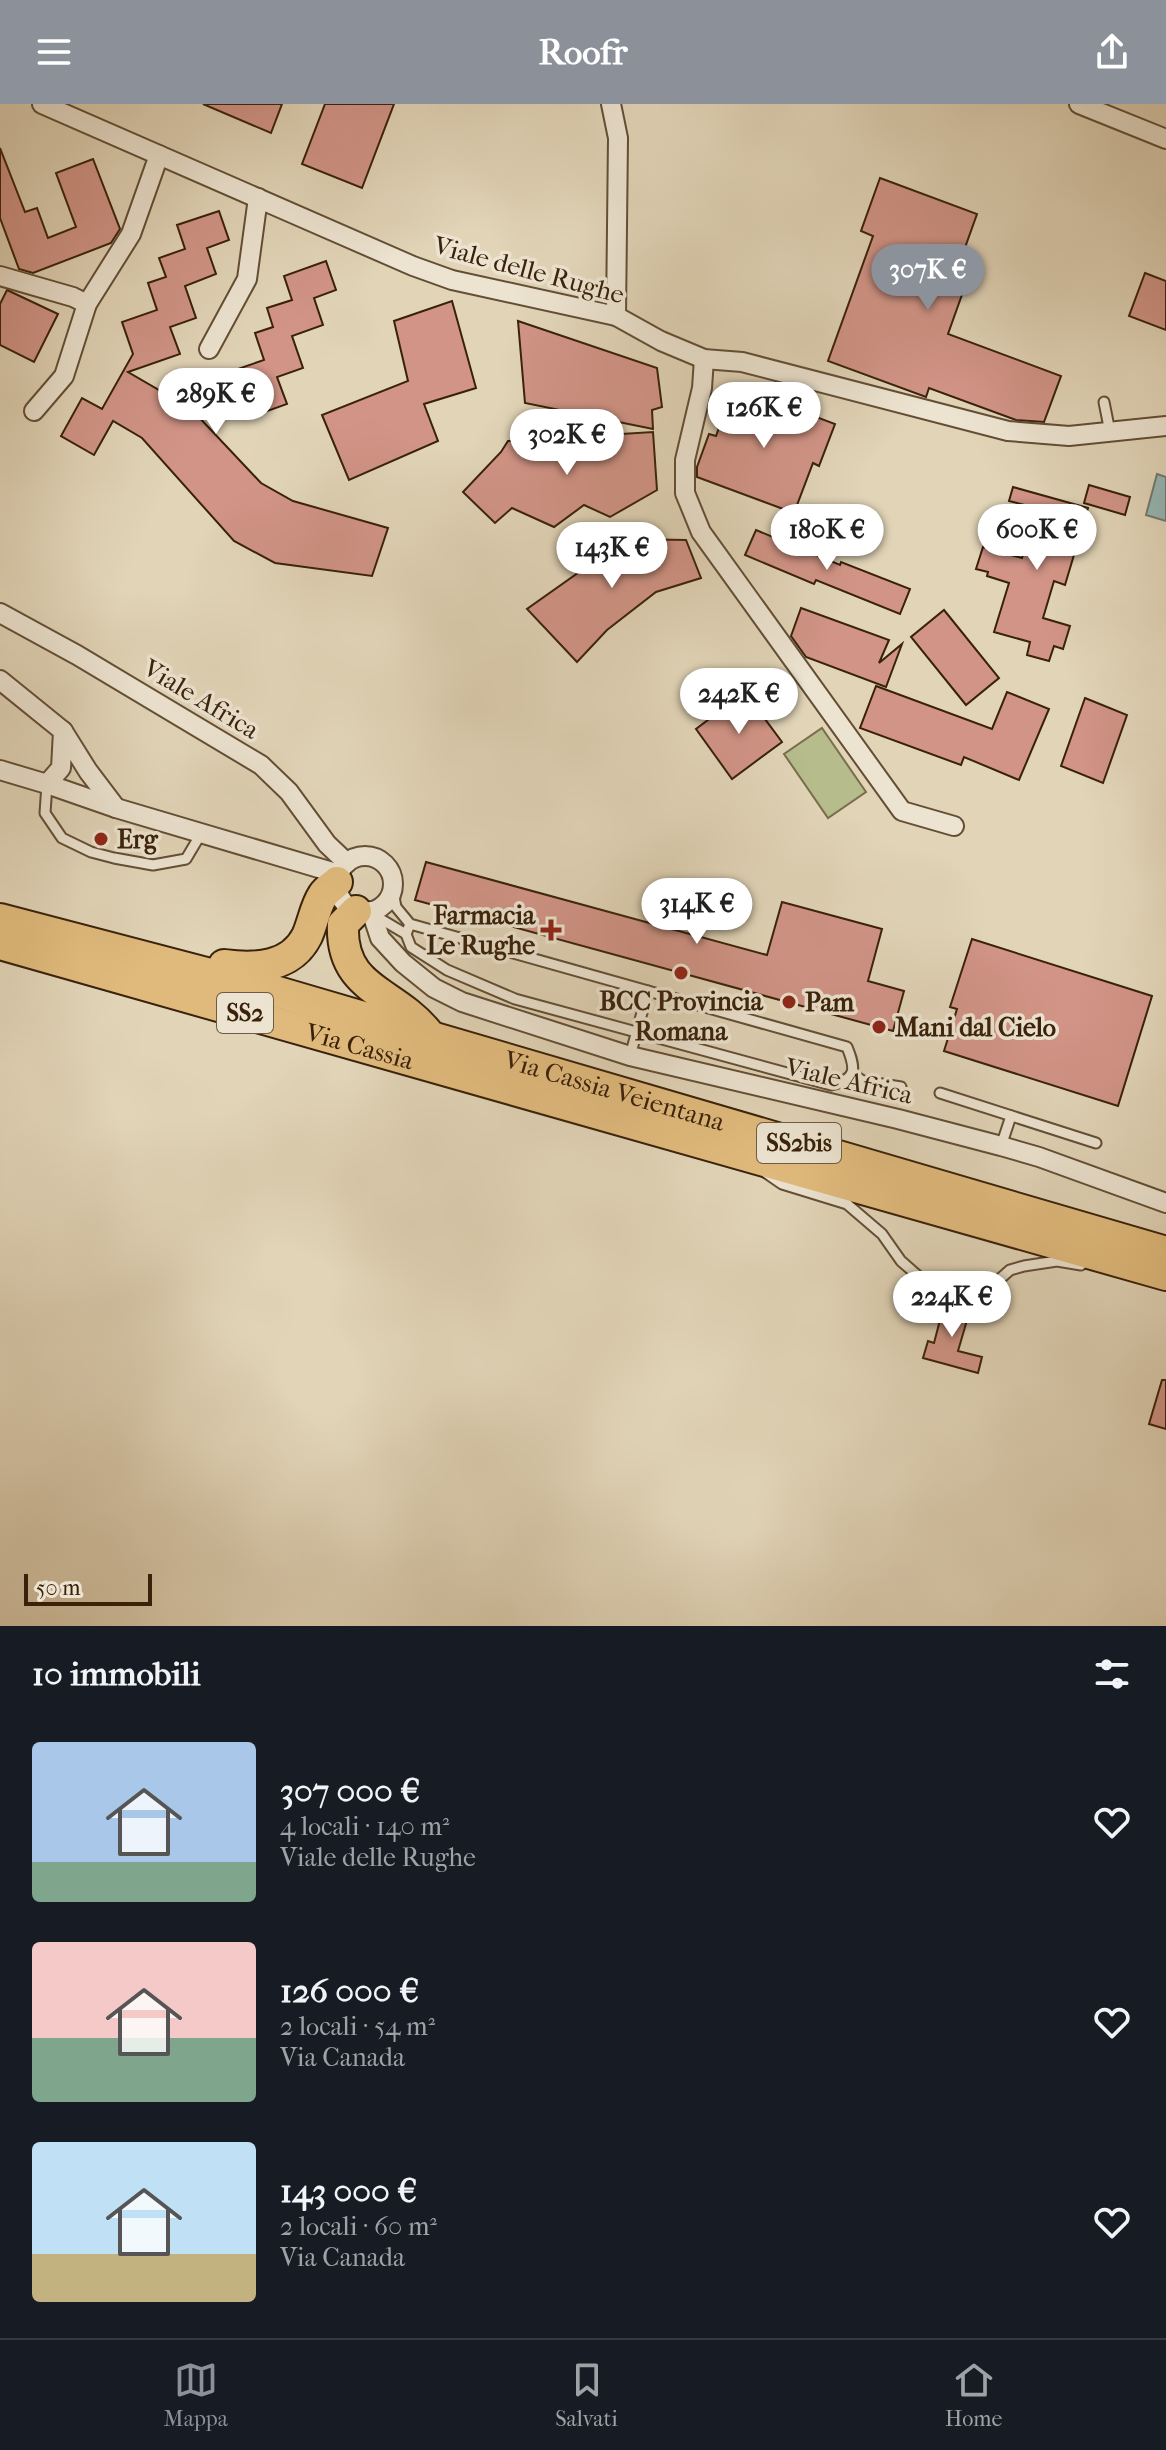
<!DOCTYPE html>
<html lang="it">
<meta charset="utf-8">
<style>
:root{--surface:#171b24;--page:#20242c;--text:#f1f3f6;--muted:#9ea1a6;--line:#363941;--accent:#8c9099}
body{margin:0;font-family:"IM FELL French Canon",serif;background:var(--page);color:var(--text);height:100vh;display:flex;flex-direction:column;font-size:30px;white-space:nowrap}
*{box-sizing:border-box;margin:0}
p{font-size:26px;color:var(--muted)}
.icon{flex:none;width:44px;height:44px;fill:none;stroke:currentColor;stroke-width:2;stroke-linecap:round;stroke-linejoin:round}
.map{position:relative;height:1522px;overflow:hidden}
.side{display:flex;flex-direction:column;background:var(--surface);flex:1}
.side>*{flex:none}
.scale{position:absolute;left:24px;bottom:20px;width:128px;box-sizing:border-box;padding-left:8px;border:4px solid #39210a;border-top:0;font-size:22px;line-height:28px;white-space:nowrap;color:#39210a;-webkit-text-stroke:6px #ece3d0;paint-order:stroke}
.price{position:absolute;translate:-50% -68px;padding:0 18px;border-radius:28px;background:#fff;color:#222;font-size:26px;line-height:52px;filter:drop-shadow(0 2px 4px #0008)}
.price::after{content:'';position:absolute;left:50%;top:48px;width:24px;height:18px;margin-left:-12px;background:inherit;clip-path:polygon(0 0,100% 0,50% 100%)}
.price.active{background:var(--accent);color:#fff}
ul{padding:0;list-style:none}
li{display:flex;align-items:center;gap:24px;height:200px;padding:0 32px}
li span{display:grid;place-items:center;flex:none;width:224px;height:160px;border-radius:8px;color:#555}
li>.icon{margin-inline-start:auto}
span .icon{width:96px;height:96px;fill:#fffc;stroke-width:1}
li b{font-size:34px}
h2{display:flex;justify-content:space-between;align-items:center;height:96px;padding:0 32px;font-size:34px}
header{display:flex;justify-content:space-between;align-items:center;height:104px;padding:0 32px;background:var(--accent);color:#fff;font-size:36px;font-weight:800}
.tab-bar{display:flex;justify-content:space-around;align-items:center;height:112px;border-top:2px solid var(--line);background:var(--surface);font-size:22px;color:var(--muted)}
.tab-bar a{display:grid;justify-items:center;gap:4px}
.tab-bar .active{color:var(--accent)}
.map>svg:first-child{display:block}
.green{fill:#b6bc8c;stroke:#786e4b;stroke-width:2}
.water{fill:#96b7b6;stroke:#717b71;stroke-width:2}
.building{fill:#d19486;stroke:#39210a;stroke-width:2}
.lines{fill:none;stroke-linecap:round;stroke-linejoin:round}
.service-casing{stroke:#634e35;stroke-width:13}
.minor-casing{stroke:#634e35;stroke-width:22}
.trunk-casing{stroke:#39210a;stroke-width:34}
.service{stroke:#ece3d0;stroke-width:9}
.minor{stroke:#ece3d0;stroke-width:18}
.trunk{stroke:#e0ba7c;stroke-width:30}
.poi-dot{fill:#8f2418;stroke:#ece3d0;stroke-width:3}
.labels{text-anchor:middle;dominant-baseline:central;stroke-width:7;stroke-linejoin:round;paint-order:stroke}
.shield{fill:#ece3d0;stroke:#6f5b45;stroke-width:2}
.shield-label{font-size:24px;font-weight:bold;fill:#39210a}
.street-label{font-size:26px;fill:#39210a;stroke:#ece3d0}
.poi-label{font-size:26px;font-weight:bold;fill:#39210a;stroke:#ece3d0;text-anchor:start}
</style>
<header><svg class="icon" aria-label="menu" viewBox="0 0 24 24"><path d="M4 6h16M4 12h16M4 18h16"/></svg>Roofr<svg class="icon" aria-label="share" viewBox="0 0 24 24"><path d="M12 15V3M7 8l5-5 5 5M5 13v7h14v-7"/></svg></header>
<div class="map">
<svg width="1166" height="1522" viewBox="0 0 1166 1522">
<rect width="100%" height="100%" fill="#e1d4b7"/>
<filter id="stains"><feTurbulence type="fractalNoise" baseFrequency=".0025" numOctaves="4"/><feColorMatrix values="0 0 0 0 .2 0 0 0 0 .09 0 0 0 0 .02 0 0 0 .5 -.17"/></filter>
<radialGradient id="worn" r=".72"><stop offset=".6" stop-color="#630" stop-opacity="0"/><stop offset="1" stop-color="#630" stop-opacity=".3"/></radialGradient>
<polygon class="green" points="822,624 866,688 828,714 784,650"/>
<polygon class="water" points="1157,370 1166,373 1166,417 1146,411"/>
<g class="building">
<polygon points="203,0 282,0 271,29"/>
<polygon points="325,0 394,0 362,84 302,60"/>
<polygon points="0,44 25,108 37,104 48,134 76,123 56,69 93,55 120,125 111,139 33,169 19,165 0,114"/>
<polygon points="880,74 977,110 952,180 964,185 948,230 1061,272 1044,318 1016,316 929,284 926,293 828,257 873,132 861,127"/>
<polygon points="219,107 229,136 207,144 216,170 185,182 196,214 170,223 180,250 128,268 178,297 180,293 261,379 293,397 388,424 372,472 275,459 234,437 142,334 113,317 94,351 61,332 82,294 102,305 133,250 122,218 157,206 148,179 166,173 159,154 185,145 177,121"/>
<polygon points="326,157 336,186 314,194 323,221 292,232 303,264 277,273 287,300 245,315 229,268 264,256 255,229 273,223 267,204 292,196 284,172"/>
<polygon points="1145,169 1166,177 1166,226 1129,212"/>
<polygon points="7,186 58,210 34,258 0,241 0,200"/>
<polygon points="452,197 476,284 424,300 438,337 349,376 322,311 408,277 394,217"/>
<polygon points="518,217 657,264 662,303 652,306 653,325 525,299"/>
<polygon points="734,282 835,320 819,362 813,359 794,409 697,373 697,363 709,330 716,332"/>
<polygon points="653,328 657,386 610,413 584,401 554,423 512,404 495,419 463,388 501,348 508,337"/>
<polygon points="1089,381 1130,393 1125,411 1084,399"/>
<polygon points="1013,383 1088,404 1065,481 1054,477 1043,514 1070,522 1063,545 1054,542 1049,557 1027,551 1030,538 994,528 1009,479 987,472 988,468 976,465 983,443 1022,454 1036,404 1009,397"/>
<polygon points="756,426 840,461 841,458 910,485 900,510 816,476 814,480 745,451"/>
<polygon points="626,435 686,436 701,474 656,488 607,526 577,558 527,505"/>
<polygon points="801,504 889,536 879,559 902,540 886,583 806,553 791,532"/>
<polygon points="944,506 999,574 966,601 911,533"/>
<polygon points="876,582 992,625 1007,588 1049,605 1019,676 964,653 961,661 860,624"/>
<polygon points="745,588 782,638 732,675 696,625"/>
<polygon points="1085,594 1127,611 1103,679 1061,662"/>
<polygon points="426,758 767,851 782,798 882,825 868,877 904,887 893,927 415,796"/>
<polygon points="972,835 1152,892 1118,1002 944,947 957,905 950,903"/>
<polygon points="945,1197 961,1201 972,1199 958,1247 982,1253 978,1269 923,1254 928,1237 934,1239"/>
<polygon points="1162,1276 1166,1276 1166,1325 1149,1320"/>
</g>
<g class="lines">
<g class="service-casing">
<g id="service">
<polyline points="1104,298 1110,328"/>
<polyline points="47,680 45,709 62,734 91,748 114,754 153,761 186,755 202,728"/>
<path d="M392,782L396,803L410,820L847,943C856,965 857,975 831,981L515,895L447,866L411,843L406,830L410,820"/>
<polyline points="378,808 379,814 406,830"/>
<polyline points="630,952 648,887"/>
<polyline points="852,970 863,977 901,983"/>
<polyline points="940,989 1096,1039"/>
<polyline points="1001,1042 1011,1012"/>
<polyline points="766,1069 782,1080 847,1100 882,1130 901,1157 933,1185 962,1194 986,1187 1010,1166 1024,1162 1057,1157 1081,1161"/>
</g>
</g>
<g class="minor-casing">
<g id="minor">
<polyline points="42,0 413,162 452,176 616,212 661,237 704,255 742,258 1008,327 1069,332 1166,322"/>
<polyline points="611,0 618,34 616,212"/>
<polyline points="1079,0 1166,35"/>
<polyline points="0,172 73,193 87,200"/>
<polyline points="209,245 247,175 258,94"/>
<polyline points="704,255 702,284 685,356 685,389 701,428 902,707 954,722"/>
<polyline points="34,307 64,272 87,200 131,130 159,51"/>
<polyline points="0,509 77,551 261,661 289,688 327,740 347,759"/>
<polyline points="0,576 63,627 61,664 47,680 0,666"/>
<polyline points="63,627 88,667 116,704"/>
<polyline points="47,680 116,704 339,770"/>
<circle cx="365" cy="780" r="28"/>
<polyline points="371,807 380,834 403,859 434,884 462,898 630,952 898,1015 1001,1042 1039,1053 1166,1099"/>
</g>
</g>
<g class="trunk-casing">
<g id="trunk">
<path d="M356,807L343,820C340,886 393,886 427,928"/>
<path id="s1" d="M0,815L271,886L1166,1148"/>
<path id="s2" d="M0,840L1166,1171"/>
<path d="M224,861C255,865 291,864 307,832C313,819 315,803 323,791C326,786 333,782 337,778"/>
</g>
</g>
<use href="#service" class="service"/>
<use href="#minor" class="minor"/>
<use href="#trunk" class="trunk"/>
</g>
<g class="poi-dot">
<circle cx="101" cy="735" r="8"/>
<path d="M547 814h8v8h8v8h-8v8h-8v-8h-8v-8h8z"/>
<circle cx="681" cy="869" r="8"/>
<circle cx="789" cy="898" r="8"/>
<circle cx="879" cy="923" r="8"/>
</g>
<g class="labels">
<g class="shield">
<rect x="217" y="889" width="56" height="40" rx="6"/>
<rect x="757" y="1019" width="84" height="40" rx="6"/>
</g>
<g class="shield-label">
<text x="245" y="909">SS2</text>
<text x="799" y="1039">SS2bis</text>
</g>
<g class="street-label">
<text transform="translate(529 166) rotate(15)">Viale delle Rughe</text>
<text transform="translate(201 595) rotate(31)">Viale Africa</text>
<text stroke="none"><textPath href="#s2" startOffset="374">Via Cassia</textPath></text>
<text transform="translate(849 977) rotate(13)">Viale Africa</text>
<text stroke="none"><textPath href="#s1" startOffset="638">Via Cassia Veientana</textPath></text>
</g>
<g class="poi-label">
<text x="117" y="735">Erg</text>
<text x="535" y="811" text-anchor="end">Farmacia<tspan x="535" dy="30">Le Rughe</tspan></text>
<text x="681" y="897" text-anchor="middle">BCC Provincia<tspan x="681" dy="30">Romana</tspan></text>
<text x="805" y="898">Pam</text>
<text x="895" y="923">Mani dal Cielo</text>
</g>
</g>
<rect width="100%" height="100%" filter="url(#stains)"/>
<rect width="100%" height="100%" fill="url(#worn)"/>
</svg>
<div class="scale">50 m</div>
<b class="price active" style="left:928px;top:208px">307K €</b>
<b class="price" style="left:216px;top:332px">289K €</b>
<b class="price" style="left:764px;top:346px">126K €</b>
<b class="price" style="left:567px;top:373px">302K €</b>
<b class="price" style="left:827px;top:468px">180K €</b>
<b class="price" style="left:1037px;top:468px">600K €</b>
<b class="price" style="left:612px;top:486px">143K €</b>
<b class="price" style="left:739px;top:632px">242K €</b>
<b class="price" style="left:697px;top:842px">314K €</b>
<b class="price" style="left:952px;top:1235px">224K €</b>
</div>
<section class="side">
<h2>10 immobili<svg class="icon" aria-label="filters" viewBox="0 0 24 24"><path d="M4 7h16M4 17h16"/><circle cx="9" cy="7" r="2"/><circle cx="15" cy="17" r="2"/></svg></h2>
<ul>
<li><span style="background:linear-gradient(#a9c7e8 75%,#7fa58c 0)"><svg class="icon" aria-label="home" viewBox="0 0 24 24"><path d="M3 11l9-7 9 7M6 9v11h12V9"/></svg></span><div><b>307 000 €</b><p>4 locali · 140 m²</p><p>Viale delle Rughe</p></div><svg class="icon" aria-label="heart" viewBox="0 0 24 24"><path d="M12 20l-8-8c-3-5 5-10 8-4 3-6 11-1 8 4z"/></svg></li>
<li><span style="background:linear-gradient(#f6c9c9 60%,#7fa58c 0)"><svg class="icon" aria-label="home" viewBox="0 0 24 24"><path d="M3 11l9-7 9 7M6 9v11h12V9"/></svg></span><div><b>126 000 €</b><p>2 locali · 54 m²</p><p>Via Canada</p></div><svg class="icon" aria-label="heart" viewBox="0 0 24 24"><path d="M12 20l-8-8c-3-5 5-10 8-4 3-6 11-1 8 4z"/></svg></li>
<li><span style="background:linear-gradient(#bfe0f5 70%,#c2b280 0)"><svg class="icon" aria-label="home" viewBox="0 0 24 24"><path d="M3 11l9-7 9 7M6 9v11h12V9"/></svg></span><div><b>143 000 €</b><p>2 locali · 60 m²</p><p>Via Canada</p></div><svg class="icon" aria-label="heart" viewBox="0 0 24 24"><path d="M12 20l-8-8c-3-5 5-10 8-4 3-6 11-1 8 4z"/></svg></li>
</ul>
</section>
<nav class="tab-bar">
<a class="active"><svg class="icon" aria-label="map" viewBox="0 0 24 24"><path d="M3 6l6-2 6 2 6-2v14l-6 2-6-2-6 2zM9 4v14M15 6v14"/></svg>Mappa</a>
<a><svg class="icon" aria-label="saved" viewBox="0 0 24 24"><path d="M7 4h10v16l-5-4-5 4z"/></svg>Salvati</a>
<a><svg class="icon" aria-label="home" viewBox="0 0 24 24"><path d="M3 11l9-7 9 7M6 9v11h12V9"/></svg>Home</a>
</nav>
